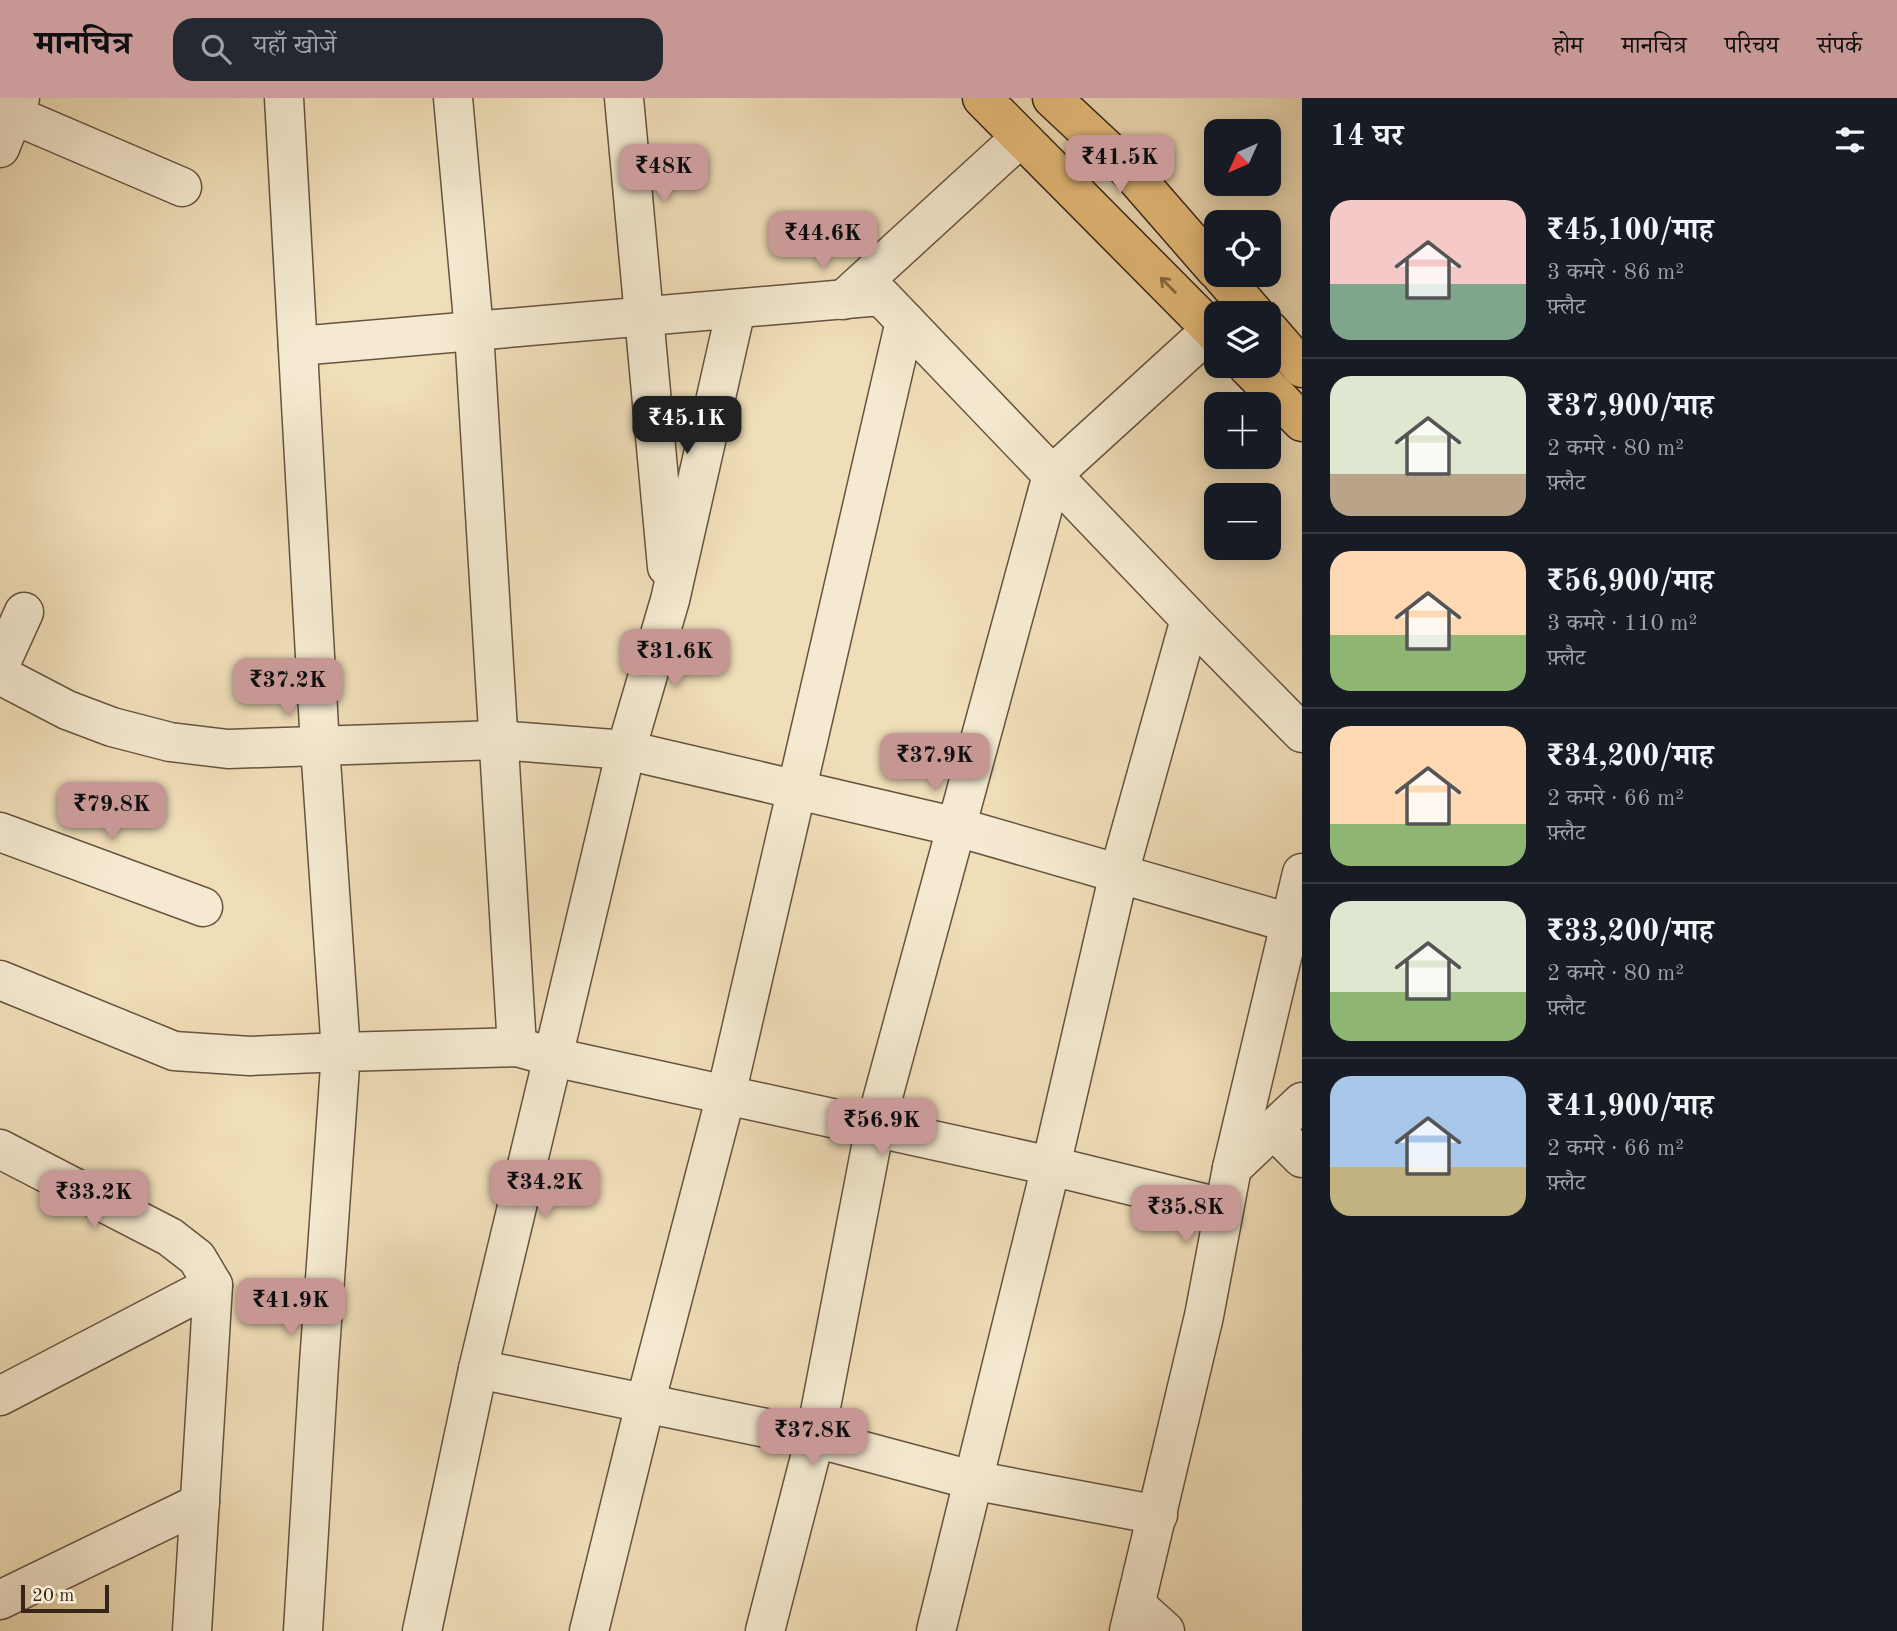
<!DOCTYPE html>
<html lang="hi">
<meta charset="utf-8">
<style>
:root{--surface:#171b24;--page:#242831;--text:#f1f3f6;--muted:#9ea1a6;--line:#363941;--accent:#c59692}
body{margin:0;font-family:"Old Standard TT","Noto Serif Devanagari",serif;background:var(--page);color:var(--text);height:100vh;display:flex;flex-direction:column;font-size:26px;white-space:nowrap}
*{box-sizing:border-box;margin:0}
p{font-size:23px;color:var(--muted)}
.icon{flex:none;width:38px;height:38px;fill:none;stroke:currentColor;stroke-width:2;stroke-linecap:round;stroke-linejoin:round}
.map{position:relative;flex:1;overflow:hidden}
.panel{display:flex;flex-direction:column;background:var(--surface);width:595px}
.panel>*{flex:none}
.needle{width:46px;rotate:225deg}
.buttons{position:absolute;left:1204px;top:21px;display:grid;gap:14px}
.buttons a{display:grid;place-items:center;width:77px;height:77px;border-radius:14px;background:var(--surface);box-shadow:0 4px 18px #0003;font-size:35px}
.scale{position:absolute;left:21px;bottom:18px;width:88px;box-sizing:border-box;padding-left:7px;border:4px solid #382517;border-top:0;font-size:19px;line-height:24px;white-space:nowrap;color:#382517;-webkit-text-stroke:5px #f5ead1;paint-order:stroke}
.price{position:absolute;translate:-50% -60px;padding:0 16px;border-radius:14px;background:var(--accent);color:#111;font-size:23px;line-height:46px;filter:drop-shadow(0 2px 4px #0008)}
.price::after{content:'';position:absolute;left:50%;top:42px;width:21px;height:16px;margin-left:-10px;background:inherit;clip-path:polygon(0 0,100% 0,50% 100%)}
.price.on{background:#222;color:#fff}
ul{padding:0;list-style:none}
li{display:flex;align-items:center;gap:21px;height:175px;padding:0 28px}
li+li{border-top:2px solid var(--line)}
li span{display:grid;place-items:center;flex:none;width:196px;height:140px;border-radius:21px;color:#555}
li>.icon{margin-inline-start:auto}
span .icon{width:84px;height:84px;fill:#fffc;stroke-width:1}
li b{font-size:30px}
h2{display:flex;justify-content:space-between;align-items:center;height:84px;padding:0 28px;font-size:30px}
header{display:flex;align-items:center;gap:42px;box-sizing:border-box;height:98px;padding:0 35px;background:var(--accent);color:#111}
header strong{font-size:33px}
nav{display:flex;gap:38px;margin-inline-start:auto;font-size:24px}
.search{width:490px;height:63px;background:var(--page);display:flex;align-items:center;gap:18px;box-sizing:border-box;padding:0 24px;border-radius:21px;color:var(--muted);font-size:26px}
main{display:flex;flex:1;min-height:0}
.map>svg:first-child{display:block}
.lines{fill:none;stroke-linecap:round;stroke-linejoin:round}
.minor-casing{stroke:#66533f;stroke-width:41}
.major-casing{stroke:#382517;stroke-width:41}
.minor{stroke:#f5ead1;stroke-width:38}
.major{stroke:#e8bf7c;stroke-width:38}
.oneway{stroke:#876a44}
</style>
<header>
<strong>मानचित्र</strong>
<div class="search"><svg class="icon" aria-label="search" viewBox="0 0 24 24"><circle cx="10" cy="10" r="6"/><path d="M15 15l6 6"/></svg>यहाँ खोजें</div>
<nav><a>होम</a><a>मानचित्र</a><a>परिचय</a><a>संपर्क</a></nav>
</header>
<main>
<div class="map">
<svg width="1302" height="1533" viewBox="0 0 1302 1533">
<rect width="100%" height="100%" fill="#f0deb8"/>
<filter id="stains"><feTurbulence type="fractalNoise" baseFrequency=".00286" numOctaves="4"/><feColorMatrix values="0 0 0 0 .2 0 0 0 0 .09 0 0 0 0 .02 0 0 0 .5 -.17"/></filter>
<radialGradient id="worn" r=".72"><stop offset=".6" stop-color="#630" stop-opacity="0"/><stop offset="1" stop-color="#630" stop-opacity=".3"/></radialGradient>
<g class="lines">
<g class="minor-casing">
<g id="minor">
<polyline points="453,0 474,233 517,949"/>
<polyline points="624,0 667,469"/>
<polyline points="0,11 182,89"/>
<polyline points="0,50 20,0"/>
<polyline points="843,202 1020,40"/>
<polyline points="736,211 670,502 626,652 553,959 1051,1068 1223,1110"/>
<polyline points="298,248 881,198 1190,521"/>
<polyline points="0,567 24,514"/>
<polyline points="0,577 67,612 112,629 170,644 228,651 498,642 626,652 957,729 1290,825"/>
<polyline points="0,734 203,809"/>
<polyline points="0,882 174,953 250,958 341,954 320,648 284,0"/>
<polyline points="1273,1031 1302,1060"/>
<polyline points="0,1051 170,1139 197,1160 213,1187"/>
<polyline points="1232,1070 1302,1004"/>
<polyline points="478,1271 815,1340 972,1382 1158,1417"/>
<polyline points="0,1298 213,1187 192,1533"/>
<polyline points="0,1502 200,1405"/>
<polyline points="1136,1507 1165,1533"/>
<polyline points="303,1533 319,1266 341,954 517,949 553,959 478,1271 422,1533"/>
<polyline points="589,1533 645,1306 726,997 905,223"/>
<polyline points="765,1533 815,1340 875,1028 1052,377 1212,231"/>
<polyline points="936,1533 1051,1068 1119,775 1190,521 1302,635"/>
<polyline points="1129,1533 1204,1218 1232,1070 1302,775"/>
</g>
</g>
<g class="major-casing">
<g id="major">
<polyline points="982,0 1216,236"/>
<polyline points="1052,0 1128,71 1216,172"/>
<polyline points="1221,177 1254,215"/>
<polyline points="1269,232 1302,270"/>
<polyline points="1247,268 1302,324"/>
</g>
</g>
<use href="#minor" class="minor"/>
<use href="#major" class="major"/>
</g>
<defs><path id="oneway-shaft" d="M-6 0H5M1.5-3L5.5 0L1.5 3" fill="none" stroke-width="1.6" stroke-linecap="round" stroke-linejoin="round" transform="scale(1.75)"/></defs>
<use class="oneway" href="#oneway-shaft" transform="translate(1168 187) rotate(-135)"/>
<rect width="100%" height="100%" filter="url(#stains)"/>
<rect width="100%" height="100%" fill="url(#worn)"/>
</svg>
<div class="buttons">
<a><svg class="needle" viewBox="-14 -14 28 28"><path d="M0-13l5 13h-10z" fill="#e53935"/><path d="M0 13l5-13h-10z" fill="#9ea1a6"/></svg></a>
<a><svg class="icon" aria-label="locate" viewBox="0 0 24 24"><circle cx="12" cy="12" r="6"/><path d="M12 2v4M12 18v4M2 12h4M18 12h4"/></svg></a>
<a><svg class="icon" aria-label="layers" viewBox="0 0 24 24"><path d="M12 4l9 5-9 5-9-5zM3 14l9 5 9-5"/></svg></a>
<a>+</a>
<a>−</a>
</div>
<div class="scale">20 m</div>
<b class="price" style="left:1120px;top:97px">₹41.5K</b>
<b class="price" style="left:664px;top:106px">₹48K</b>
<b class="price" style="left:823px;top:173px">₹44.6K</b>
<b class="price on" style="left:687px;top:358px">₹45.1K</b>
<b class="price" style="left:675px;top:591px">₹31.6K</b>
<b class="price" style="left:288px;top:620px">₹37.2K</b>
<b class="price" style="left:935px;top:695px">₹37.9K</b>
<b class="price" style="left:112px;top:744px">₹79.8K</b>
<b class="price" style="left:882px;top:1060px">₹56.9K</b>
<b class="price" style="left:545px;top:1122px">₹34.2K</b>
<b class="price" style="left:94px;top:1132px">₹33.2K</b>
<b class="price" style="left:1186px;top:1147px">₹35.8K</b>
<b class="price" style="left:291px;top:1240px">₹41.9K</b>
<b class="price" style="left:813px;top:1370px">₹37.8K</b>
</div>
<section class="panel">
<h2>14 घर<svg class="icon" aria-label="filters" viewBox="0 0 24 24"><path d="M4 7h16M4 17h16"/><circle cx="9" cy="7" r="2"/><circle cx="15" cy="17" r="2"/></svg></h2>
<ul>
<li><span style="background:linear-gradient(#f6c9c9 60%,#7fa58c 0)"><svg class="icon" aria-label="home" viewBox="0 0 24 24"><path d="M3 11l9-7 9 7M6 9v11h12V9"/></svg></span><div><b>₹45,100/माह</b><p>3 कमरे · 86 m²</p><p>फ़्लैट</p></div></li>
<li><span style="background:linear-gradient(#dfe7d0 70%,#b9a48a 0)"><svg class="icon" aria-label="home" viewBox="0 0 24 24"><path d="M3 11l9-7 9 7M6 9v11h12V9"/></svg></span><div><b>₹37,900/माह</b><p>2 कमरे · 80 m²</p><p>फ़्लैट</p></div></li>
<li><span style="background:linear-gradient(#ffd9b3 60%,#8fb573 0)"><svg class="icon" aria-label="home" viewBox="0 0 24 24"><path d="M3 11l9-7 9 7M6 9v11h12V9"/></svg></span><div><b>₹56,900/माह</b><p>3 कमरे · 110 m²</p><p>फ़्लैट</p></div></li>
<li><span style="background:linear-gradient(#ffd9b3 70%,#8fb573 0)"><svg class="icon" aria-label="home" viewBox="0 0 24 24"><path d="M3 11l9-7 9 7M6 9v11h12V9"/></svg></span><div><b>₹34,200/माह</b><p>2 कमरे · 66 m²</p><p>फ़्लैट</p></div></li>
<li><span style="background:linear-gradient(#dfe7d0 65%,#8fb573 0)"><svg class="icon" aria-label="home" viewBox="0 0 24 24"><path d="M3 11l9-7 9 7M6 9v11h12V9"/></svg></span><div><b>₹33,200/माह</b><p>2 कमरे · 80 m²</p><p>फ़्लैट</p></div></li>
<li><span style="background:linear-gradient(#a9c7e8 65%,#c2b280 0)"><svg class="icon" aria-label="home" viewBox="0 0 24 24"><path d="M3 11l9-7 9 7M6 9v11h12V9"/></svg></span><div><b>₹41,900/माह</b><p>2 कमरे · 66 m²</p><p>फ़्लैट</p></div></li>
</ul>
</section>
</main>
